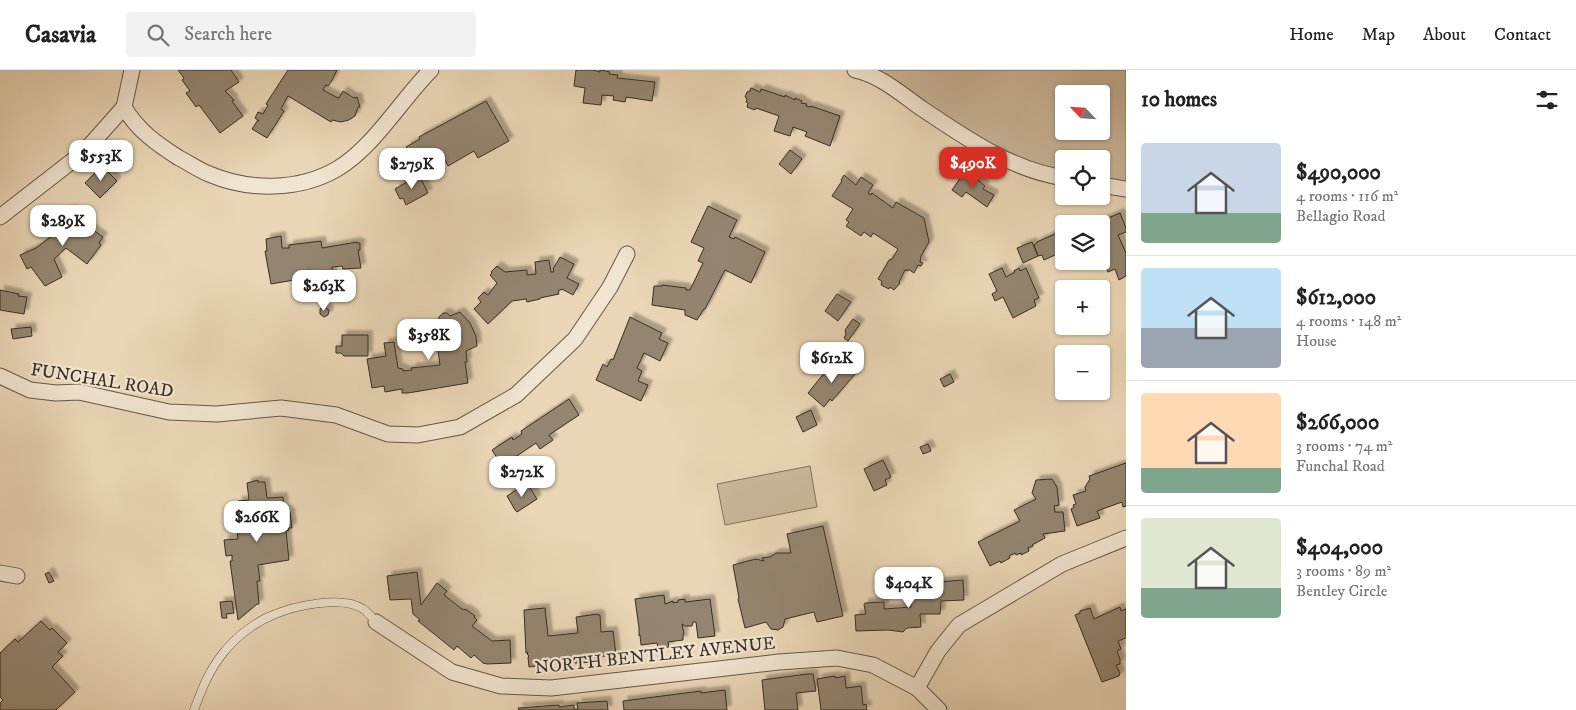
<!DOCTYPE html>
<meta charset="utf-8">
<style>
:root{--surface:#fff;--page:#f2f2f2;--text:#222;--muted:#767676;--line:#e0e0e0;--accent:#d93025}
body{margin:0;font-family:"IM FELL DW Pica",serif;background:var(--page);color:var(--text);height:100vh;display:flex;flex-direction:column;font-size:19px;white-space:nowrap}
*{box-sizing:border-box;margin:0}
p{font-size:16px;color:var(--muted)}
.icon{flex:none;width:28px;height:28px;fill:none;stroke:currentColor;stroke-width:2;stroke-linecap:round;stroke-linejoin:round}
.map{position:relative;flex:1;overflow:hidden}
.details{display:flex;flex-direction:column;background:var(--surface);width:450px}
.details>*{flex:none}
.needle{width:32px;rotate:295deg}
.fabs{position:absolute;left:1055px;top:15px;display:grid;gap:10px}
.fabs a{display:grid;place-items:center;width:55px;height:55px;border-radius:5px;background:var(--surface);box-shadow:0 1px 4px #0004;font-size:25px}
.price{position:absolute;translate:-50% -42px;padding:0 11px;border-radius:10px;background:#fff;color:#222;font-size:16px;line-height:32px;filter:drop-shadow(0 1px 2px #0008)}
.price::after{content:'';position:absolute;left:50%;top:30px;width:15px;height:11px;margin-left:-8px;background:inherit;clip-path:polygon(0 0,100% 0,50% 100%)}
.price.selected{background:var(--accent);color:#fff}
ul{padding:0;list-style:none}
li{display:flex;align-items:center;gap:15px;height:125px;padding:0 15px}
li+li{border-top:1px solid var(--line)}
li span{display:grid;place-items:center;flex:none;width:140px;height:100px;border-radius:5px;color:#555}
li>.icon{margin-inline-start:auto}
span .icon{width:60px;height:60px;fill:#fffc;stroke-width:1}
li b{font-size:21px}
h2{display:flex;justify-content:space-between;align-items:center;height:60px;padding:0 15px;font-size:21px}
header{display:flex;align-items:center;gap:30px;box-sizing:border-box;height:70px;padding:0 25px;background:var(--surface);border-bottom:1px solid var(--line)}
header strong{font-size:24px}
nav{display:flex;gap:28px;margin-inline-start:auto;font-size:18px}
.search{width:350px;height:45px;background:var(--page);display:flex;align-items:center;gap:12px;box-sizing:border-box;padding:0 18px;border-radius:5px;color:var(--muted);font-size:19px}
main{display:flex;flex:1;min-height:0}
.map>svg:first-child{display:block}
.green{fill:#cbb99d;stroke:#807460;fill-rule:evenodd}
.building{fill:#94856f;stroke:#362e23;filter:url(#shadow)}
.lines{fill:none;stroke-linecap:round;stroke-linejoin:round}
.service-casing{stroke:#635848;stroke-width:9}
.minor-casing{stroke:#635848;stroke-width:17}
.service{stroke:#f1e4d0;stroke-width:8}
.minor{stroke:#f1e4d0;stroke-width:15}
.labels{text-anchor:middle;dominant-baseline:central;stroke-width:4.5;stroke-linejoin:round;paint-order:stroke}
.street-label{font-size:18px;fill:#362e23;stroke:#f1e4d0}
</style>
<header>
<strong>Casavia</strong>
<div class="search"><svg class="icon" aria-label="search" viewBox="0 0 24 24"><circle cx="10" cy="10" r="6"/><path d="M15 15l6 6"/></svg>Search here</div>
<nav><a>Home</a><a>Map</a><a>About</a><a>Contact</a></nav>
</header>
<main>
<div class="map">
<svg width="1126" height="640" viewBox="0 0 1126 640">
<defs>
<filter id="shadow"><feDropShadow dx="4.5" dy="-4.5" stdDeviation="1" flood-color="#0004"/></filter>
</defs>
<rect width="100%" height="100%" fill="#ead6b6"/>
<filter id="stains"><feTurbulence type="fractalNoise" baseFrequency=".004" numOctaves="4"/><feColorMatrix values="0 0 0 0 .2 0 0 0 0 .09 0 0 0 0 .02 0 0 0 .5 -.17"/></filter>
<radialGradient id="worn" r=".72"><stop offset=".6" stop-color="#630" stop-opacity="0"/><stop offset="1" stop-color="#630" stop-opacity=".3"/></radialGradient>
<g class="green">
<path d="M855,0H1126V119L1101,115V89H1064V108L1027,98ZM1064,24H1101V61H1064Z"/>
<polygon points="810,396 817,437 725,455 717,414"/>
</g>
<g class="building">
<polygon points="178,0 231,0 239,12 225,21 234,30 232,31 243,46 220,63 199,35 196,37 186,23 190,21 182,10 184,8"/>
<polygon points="288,0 337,0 331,12 328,16 326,15 323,20 336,27 339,28 343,21 354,28 357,27 360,37 358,37 355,46 349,50 341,52 332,50 331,52 288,26 281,39 284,41 267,68 252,59 258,50 259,51 255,48 258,42 263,44 268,35 266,34"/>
<polygon points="576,0 593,0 600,2 600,0 610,2 609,4 618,5 617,8 655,12 652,31 626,27 625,32 613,30 614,26 602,25 601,35 583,33 585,18 574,16"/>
<polygon points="751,18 760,22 761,19 785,27 785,25 795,30 795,28 802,31 801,33 807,34 806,36 810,37 811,36 840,46 830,76 805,66 807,62 793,57 790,66 774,61 779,46 756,38 755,40 747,37 748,33 746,32 747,29 745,27 747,22 750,21"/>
<polygon points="486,31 509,71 478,88 474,81 448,96 443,86 432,92 428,86 415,93 406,77 420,69 419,67"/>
<polygon points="790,80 802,89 791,104 779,94"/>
<polygon points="102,96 117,111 100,128 85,113"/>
<polygon points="967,104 973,106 985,116 983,119 994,125 987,137 966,122 962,127 952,120 961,107"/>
<polygon points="419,105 428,123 406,135 403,128 400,129 395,119"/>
<polygon points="844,105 856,115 861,107 873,115 868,123 871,125 872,123 893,138 896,132 924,148 929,172 921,186 920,192 923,193 921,196 918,195 914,203 908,199 908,201 905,200 899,212 900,213 894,220 890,217 889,219 881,215 882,211 878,209 889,190 892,189 898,179 873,163 871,167 864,162 861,166 846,156 849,152 846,150 853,139 832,126 842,111 841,110"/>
<polygon points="708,136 737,150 729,167 734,169 735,167 765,182 751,213 725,200 705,239 704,239 697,250 685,245 685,240 652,235 654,216 662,216 662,215 686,218 686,220 690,220 703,193 698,191 704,178 691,172"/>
<polygon points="73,140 73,148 78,148 83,151 83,157 85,154 103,167 99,173 101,175 87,194 66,178 54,189 62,207 45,216 31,197 27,199 20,185 36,178 53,165 60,154 58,142"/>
<polygon points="1120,143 1126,158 1126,162 1118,165 1126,183 1126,206 1119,210 1115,199 1108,202 1101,187 1101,154 1094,154"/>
<polygon points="1064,160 1064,181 1044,190 1042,185 1038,186 1034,175 1037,173 1037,172"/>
<polygon points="281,166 282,178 289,178 289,175 321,171 322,178 357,172 357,173 360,173 360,180 358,180 361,198 343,199 342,196 332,197 333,210 311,213 310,200 305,201 306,208 271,214 265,181 267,181 266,169"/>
<polygon points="1032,172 1038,186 1023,193 1017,178"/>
<polygon points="560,187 574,194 567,208 579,214 573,225 562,219 558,221 559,224 540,228 540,229 527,232 526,229 512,231 488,254 474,239 481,232 478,228 484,222 488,225 497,213 490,205 492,203 491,202 497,196 505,202 527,200 527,205 536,204 535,192 549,190 551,202 553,202 554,200 553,199"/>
<polygon points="1002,198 1006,207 1015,202 1014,201 1019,198 1020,201 1026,198 1039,228 1034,230 1036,236 1013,248 1003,227 995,231 992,224 997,221 989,204"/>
<polygon points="0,220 19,224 18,226 27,227 24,244 0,240"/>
<polygon points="837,224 851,232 838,251 825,241"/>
<polygon points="325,237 329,240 328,245 324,247 320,244 320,239"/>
<polygon points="460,242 470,253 476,266 477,276 466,281 467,292 465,292 468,313 408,323 402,323 402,319 385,322 384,316 372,318 367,289 386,286 384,273 394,272 398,298 403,299 403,301 412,300 411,298 440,295 435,260 443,259 438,251 439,247 443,243 447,243 450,246"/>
<polygon points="630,247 662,263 659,269 668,273 660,291 644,283 637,298 642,301 638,311 648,315 641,331 596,310 603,294 607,297 611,289 613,290"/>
<polygon points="853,249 860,254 848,271 844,268 846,264 845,260"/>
<polygon points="31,257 32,266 13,269 11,259"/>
<polygon points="342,265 368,265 368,286 344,286 341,283 336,283 336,276 342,276"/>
<polygon points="843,294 845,296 846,294 854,300 853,302 855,304 832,331 830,329 824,337 808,323 826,301 829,303 836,295 839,298"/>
<polygon points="950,304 954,312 944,317 940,309"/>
<polygon points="569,329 579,345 549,365 553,370 540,379 536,373 502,396 492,380 512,367 513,370 522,364 521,361"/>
<polygon points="811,340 817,355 803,362 796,347"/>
<polygon points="928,374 931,381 923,384 920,377"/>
<polygon points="883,390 891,407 885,410 887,415 874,421 864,399"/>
<polygon points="1126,393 1126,436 1123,437 1122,432 1097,441 1100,448 1077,456 1071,439 1074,437 1073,435 1076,434 1073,425 1086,421 1085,417 1090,409 1089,406"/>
<polygon points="1052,409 1057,417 1059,435 1054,436 1055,442 1063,442 1065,461 1043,464 1045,468 1032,475 1033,476 1028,478 1029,481 1021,485 1021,483 1016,485 1015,483 1009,486 1010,488 1001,493 1000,491 990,496 978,472 1020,451 1014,440 1036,429 1032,423 1036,410"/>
<polygon points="258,410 258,412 265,412 267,428 283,427 284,440 287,439 287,442 290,442 292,458 288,458 289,460 286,461 289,490 258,495 260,511 257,511 259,534 257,534 238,550 230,491 232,491 232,485 226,486 224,470 238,469 236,451 238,451 238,431 249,430 247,413"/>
<polygon points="527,413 537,429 517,442 515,440 507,426"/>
<polygon points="823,456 843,546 817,552 814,542 785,549 783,557 778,560 771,559 766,552 745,558 738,529 739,528 733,495 756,489 764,491 762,488 770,487 776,483 791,483 787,464"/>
<polygon points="49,502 54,511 49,513 45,504"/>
<polygon points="417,502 421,535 437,513 447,521 444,525 462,539 467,540 475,546 474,547 477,550 472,556 492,571 510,570 511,593 487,594 483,593 474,585 471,588 457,576 454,580 418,551 420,550 413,544 411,529 390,530 387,506"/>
<polygon points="963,510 964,530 941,531 940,544 920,544 921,557 907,558 903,562 888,560 856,561 855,545 866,544 864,535 865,533 884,532 884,539 911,537 912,518 938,517 938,512"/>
<polygon points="664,525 665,534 673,531 673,533 678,532 678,530 685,529 685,532 710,529 715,566 698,568 696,552 693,552 692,556 685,556 682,554 684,564 683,564 683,570 668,572 669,577 658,578 657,573 641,575 640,565 639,566 639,558 635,529"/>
<polygon points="232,531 234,543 226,544 227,548 222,548 220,532"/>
<polygon points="1120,537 1121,541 1126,539 1126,568 1118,571 1121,579 1117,581 1120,589 1120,594 1116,595 1120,603 1119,606 1102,612 1075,545 1080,543 1080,541 1090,538 1094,549"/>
<polygon points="545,538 548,566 578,563 576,547 598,544 598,545 600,545 601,562 613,561 616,585 595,587 595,592 575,593 574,592 565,593 565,590 549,592 549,595 529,597 528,587 529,586 527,584 528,582 526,583 524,540"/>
<polygon points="41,551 50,560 52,558 67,573 58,582 63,586 52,597 75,622 56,640 0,640 0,633 3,630 0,627 0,583 15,569 18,572"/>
<polygon points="807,604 813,604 816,621 796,623 798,640 765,640 762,610"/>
<polygon points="835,606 835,608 845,606 846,618 861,616 863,635 866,634 867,640 821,640 817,609"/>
<polygon points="725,620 727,640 624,640 623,631 701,621 701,623"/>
<polygon points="607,631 608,640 519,640 518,638 559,635 559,637 574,635 574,639 578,639 577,633"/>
</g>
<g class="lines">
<g class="service-casing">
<path id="service" d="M194,640C202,619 209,600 224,582C236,567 255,552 273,545C294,536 342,525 363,539C368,542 372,548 376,552"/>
</g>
<g class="minor-casing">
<g id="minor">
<path d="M132,0L124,37C137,60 157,74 179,88C189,93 199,100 209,104C249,121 299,121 337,99C374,77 401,30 431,0"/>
<path d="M855,0C881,6 900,23 921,38C966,68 1009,99 1064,108"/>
<polyline points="1101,115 1126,119"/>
<polyline points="0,147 85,81 124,37"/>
<polyline points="0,306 30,320 56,323 79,322 169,342 217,344 281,338 336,345 388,364 418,365 460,357 516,325 575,269 610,217 627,184"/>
<polyline points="0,503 17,506"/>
<polyline points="376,552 452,602 501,616 551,618 779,592 837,588 873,595 917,618 939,640"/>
<polyline points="917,618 938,581 959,555 1062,494 1126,468"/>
</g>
</g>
<use href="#service" class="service"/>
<use href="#minor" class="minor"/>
</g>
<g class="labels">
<g class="street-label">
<text transform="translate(102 311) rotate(9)">FUNCHAL ROAD</text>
<text transform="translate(655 586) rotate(-6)">NORTH BENTLEY AVENUE</text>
</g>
</g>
<rect width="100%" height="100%" filter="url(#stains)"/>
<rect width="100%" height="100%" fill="url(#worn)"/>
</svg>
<div class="fabs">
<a><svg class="needle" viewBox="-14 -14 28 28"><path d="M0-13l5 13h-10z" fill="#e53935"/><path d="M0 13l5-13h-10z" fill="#767676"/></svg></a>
<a><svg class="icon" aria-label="locate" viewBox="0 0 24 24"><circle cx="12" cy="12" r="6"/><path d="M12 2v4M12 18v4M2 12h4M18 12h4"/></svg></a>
<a><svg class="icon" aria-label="layers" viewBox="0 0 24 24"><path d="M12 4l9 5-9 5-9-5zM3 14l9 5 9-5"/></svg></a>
<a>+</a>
<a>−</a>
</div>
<b class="price" style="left:101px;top:112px">$553K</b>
<b class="price selected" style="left:973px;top:119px">$490K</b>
<b class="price" style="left:412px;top:120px">$279K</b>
<b class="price" style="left:63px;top:177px">$289K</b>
<b class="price" style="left:324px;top:242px">$263K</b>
<b class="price" style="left:429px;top:291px">$358K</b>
<b class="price" style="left:832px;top:314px">$612K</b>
<b class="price" style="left:522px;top:428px">$272K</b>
<b class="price" style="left:257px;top:473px">$266K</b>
<b class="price" style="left:909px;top:539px">$404K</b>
</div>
<section class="details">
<h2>10 homes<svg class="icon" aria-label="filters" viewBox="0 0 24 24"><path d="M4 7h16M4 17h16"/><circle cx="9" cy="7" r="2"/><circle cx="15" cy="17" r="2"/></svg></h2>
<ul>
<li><span style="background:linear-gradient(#c9d6e8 70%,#7fa58c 0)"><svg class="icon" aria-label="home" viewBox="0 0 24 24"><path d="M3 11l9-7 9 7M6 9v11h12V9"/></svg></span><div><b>$490,000</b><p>4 rooms · 116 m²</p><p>Bellagio Road</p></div></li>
<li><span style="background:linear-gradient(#bfe0f5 60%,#9aa5b1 0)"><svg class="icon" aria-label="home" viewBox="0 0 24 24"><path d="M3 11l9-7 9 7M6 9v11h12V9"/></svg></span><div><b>$612,000</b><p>4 rooms · 148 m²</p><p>House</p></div></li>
<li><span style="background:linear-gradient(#ffd9b3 75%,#7fa58c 0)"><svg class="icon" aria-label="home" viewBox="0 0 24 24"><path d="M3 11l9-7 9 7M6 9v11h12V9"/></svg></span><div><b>$266,000</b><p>3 rooms · 74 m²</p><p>Funchal Road</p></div></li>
<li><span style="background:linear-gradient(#dfe7d0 70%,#7fa58c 0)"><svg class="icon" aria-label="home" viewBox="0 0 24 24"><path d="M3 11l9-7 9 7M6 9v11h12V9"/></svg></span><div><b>$404,000</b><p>3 rooms · 89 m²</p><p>Bentley Circle</p></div></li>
</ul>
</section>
</main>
